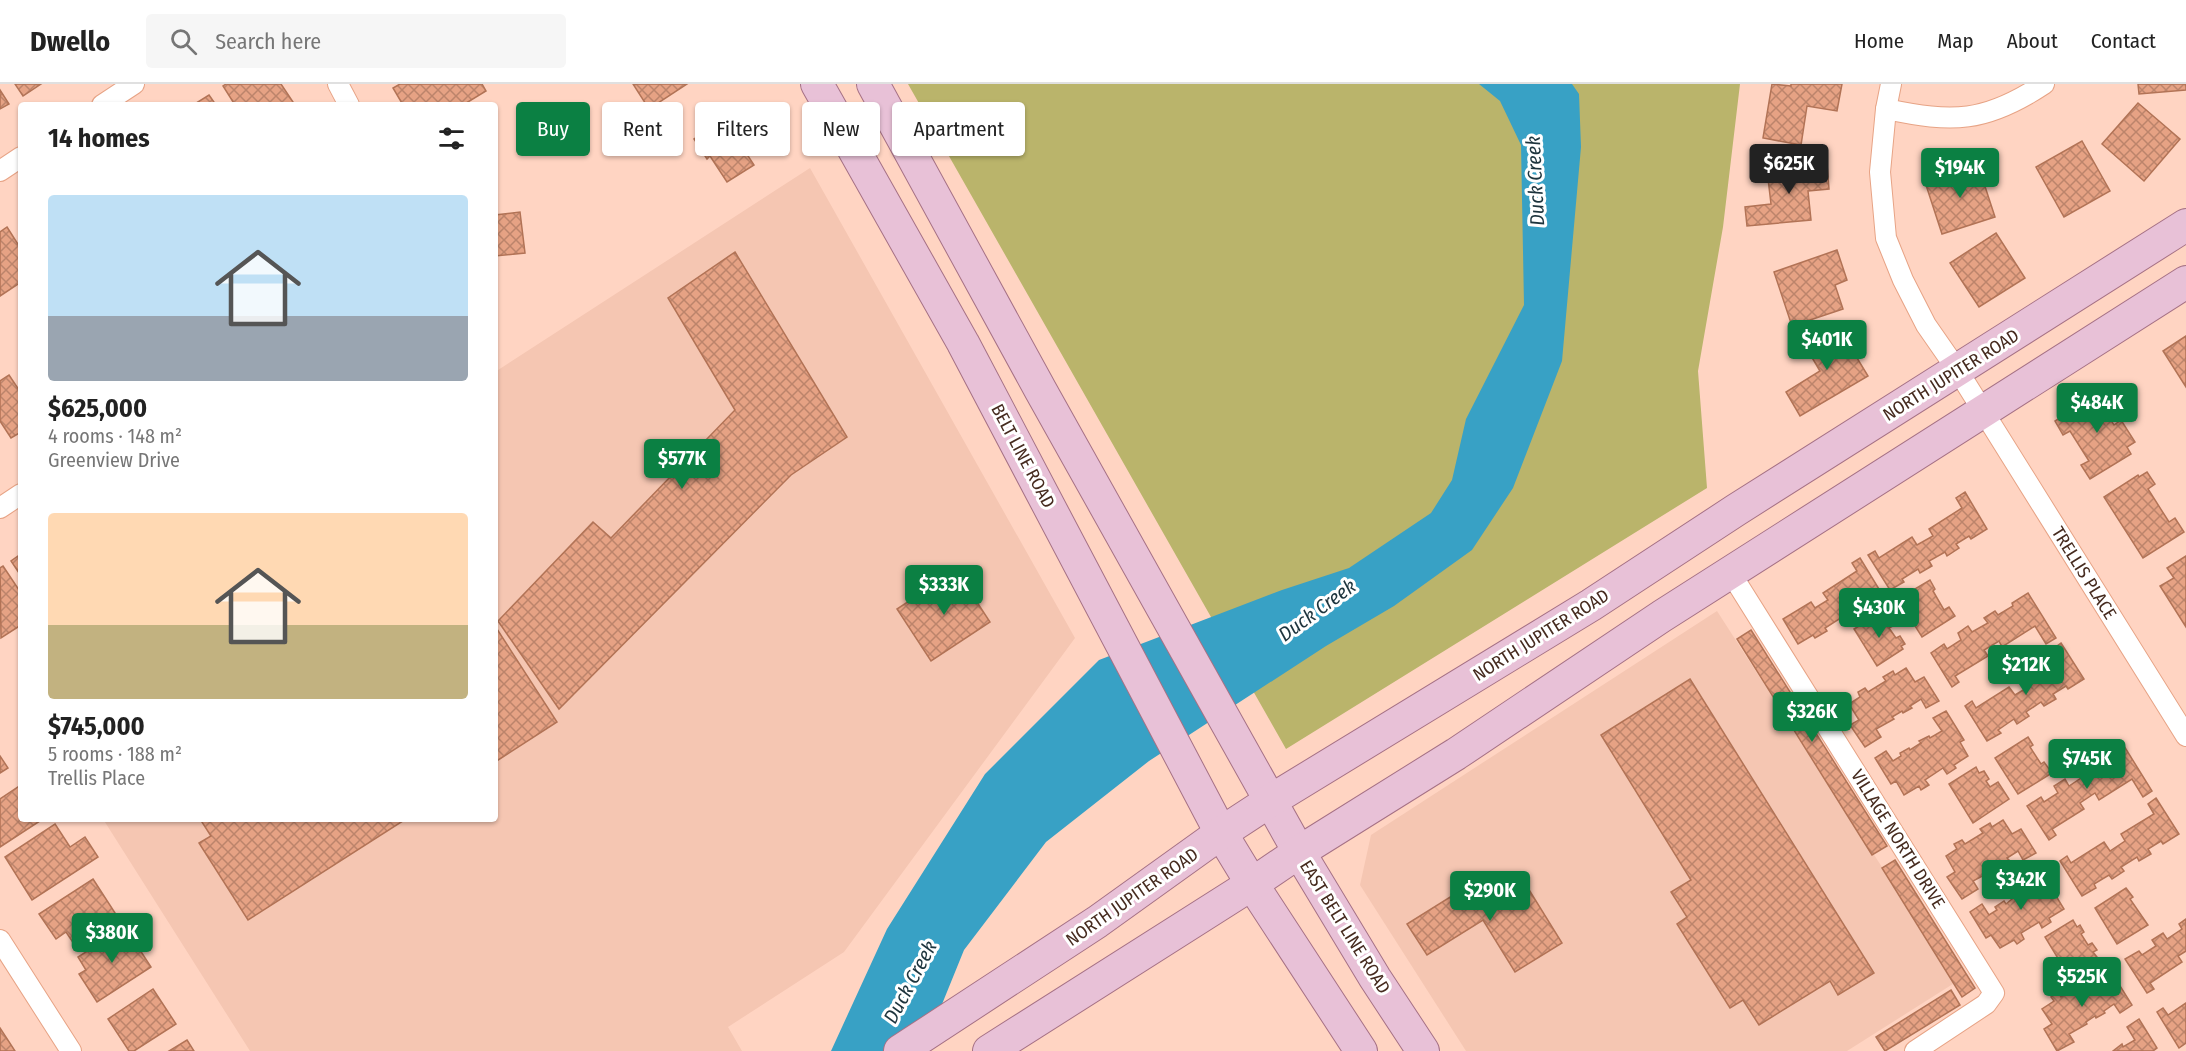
<!DOCTYPE html>
<meta charset="utf-8">
<style>
:root{--surface:#fff;--page:#f6f6f6;--text:#222;--muted:#767676;--line:#e0e0e0;--accent:#0b8043}
body{margin:0;font-family:"Fira Sans Condensed",sans-serif;background:var(--page);color:var(--text);height:100vh;display:flex;flex-direction:column;font-size:22px;white-space:nowrap}
*{box-sizing:border-box;margin:0}
p{font-size:20px;color:var(--muted)}
.icon{flex:none;width:33px;height:33px;fill:none;stroke:currentColor;stroke-width:2;stroke-linecap:round;stroke-linejoin:round}
.map{position:relative;flex:1;overflow:hidden}
.sheet{position:absolute;left:18px;top:18px;width:480px;height:720px;display:flex;flex-direction:column;background:var(--surface);border-radius:6px;box-shadow:0 2px 4px #0004}
.sheet>*{flex:none}
.banner{position:absolute;left:516px;top:18px;width:570px;height:54px;display:flex;gap:12px}
.price{position:absolute;translate:-50% -51px;padding:0 14px;border-radius:6px;background:var(--accent);color:#fff;font-size:20px;line-height:39px;filter:drop-shadow(0 2px 3px #0008)}
.price::after{content:'';position:absolute;left:50%;top:36px;width:18px;height:14px;margin-left:-9px;background:inherit;clip-path:polygon(0 0,100% 0,50% 100%)}
.price.selected{background:#222;color:#fff}
ul{padding:0;list-style:none}
li{display:grid;align-content:center;gap:12px;height:318px;padding:0 30px}
li span{display:grid;place-items:center;height:186px;border-radius:6px;color:#555}
li>.icon{margin-inline-start:auto}
span .icon{width:108px;height:108px;fill:#fffc;stroke-width:1}
li b{font-size:26px}
h2{display:flex;justify-content:space-between;align-items:center;height:72px;padding:0 30px;font-size:26px}
.pill{padding:0 21px;border-radius:6px;background:var(--surface);box-shadow:0 2px 4px #0004;font-size:21px;line-height:54px}
.pill.selected{background:var(--accent);color:#fff}
header{display:flex;align-items:center;gap:36px;box-sizing:border-box;height:84px;padding:0 30px;background:var(--surface);border-bottom:2px solid var(--line)}
header strong{font-size:28px}
nav{display:flex;gap:33px;margin-inline-start:auto;font-size:21px}
.search{width:420px;height:54px;background:var(--page);display:flex;align-items:center;gap:15px;box-sizing:border-box;padding:0 21px;border-radius:6px;color:var(--muted);font-size:22px}
.map>svg:first-child{display:block}
.built{fill:#f5c6b2}
.green{fill:#bab46b}
.water{fill:#38a1c5}
.building{fill:url(#building-cross-hatch);stroke:#b27356;stroke-width:1.5}
.lines{fill:none;stroke-linecap:round;stroke-linejoin:round}
.minor-casing{stroke:#e7a385;stroke-width:22}
.primary-casing{stroke:#a67185;stroke-width:34}
.minor{stroke:#fff;stroke-width:20}
.primary{stroke:#e8c1d7;stroke-width:32}
.labels{text-anchor:middle;dominant-baseline:central;stroke-width:6;stroke-linejoin:round;paint-order:stroke}
.street-label{font-size:18px;fill:#462b1f;stroke:#fff}
.water-label{font-size:20px;font-style:italic;fill:#1d343d;stroke:#fff}
</style>
<header>
<strong>Dwello</strong>
<div class="search"><svg class="icon" aria-label="search" viewBox="0 0 24 24"><circle cx="10" cy="10" r="6"/><path d="M15 15l6 6"/></svg>Search here</div>
<nav><a>Home</a><a>Map</a><a>About</a><a>Contact</a></nav>
</header>
<div class="map">
<svg width="2186" height="967" viewBox="0 0 2186 967">
<defs>
<pattern id="building-cross-hatch" width="8" height="8" patternUnits="userSpaceOnUse" patternTransform="scale(1.5)"><rect width="8" height="8" fill="#e6a284"/><path d="M0 0l8 8M0 8l8-8" fill="none" stroke="#bc846b"/></pattern>
</defs>
<rect width="100%" height="100%" fill="#ffd4c2"/>
<g class="built">
<polygon points="810,84 1075,554 844,868 728,943 742,967 250,967 103,735 495,735 495,288"/>
<polygon points="1717,527 1956,898 1847,967 1466,967 1360,801 1371,751"/>
</g>
<polygon class="green" points="908,0 1740,0 1723,143 1698,287 1707,404 1286,665"/>
<polygon class="water" points="1479,0 1572,0 1579,10 1581,63 1562,277 1513,404 1472,466 1394,522 1326,562 1149,677 1046,758 964,866 923,967 831,967 887,845 985,690 1099,576 1282,506 1349,484 1431,429 1452,396 1466,335 1524,221 1521,61 1500,17"/>
<g class="building">
<polygon points="15,0 41,0 23,12"/>
<polygon points="226,0 281,0 295,21 235,21 223,2"/>
<polygon points="400,0 482,0 486,7 463,21 403,21 393,4"/>
<polygon points="633,0 687,0 649,25"/>
<polygon points="1772,0 1791,2 1791,0 1842,0 1837,27 1807,22 1801,61 1763,54"/>
<polygon points="2138,0 2186,0 2186,6 2139,10"/>
<polygon points="0,6 9,20 0,25"/>
<polygon points="209,11 216,21 193,21"/>
<polygon points="2138,19 2180,55 2144,97 2102,60"/>
<polygon points="724,35 754,81 727,98 710,72 707,75 694,55"/>
<polygon points="2082,57 2110,107 2064,133 2036,83"/>
<polygon points="1827,80 1829,105 1808,107 1811,136 1747,142 1745,123 1771,120 1767,86"/>
<polygon points="1978,81 1995,133 1942,150 1925,98"/>
<polygon points="520,128 525,169 495,172 495,131"/>
<polygon points="7,143 21,165 21,198 0,212 0,148"/>
<polygon points="1996,149 2025,194 1979,223 1950,179"/>
<polygon points="1837,166 1847,196 1835,201 1843,225 1792,242 1774,188"/>
<polygon points="735,168 847,353 791,391 559,625 498,537 593,438 611,454 735,326 668,214"/>
<polygon points="1837,241 1868,292 1800,332 1786,308 1820,287 1804,260"/>
<polygon points="2186,252 2186,303 2163,267"/>
<polygon points="9,291 19,306 21,305 21,348 11,354 0,337 0,297"/>
<polygon points="2103,306 2116,327 2108,332 2114,341 2121,336 2135,358 2127,363 2131,370 2090,395 2081,381 2089,377 2070,347 2063,351 2055,337"/>
<polygon points="2147,388 2155,400 2148,405 2169,438 2175,434 2184,448 2143,474 2104,413 2138,391 2139,393"/>
<polygon points="1965,408 1987,445 1971,455 1969,452 1956,460 1959,464 1947,472 1945,468 1929,477 1932,482 1920,489 1918,485 1902,495 1904,498 1890,506 1868,471 1875,467 1879,474 1912,453 1917,461 1933,452 1929,445 1962,424 1956,414"/>
<polygon points="21,470 21,492 11,477"/>
<polygon points="2186,472 2186,543 2160,502 2174,494 2167,484"/>
<polygon points="1860,474 1882,510 1850,527 1853,531 1841,539 1839,535 1825,544 1827,547 1815,554 1813,551 1798,560 1783,535 1811,518 1815,524 1828,516 1823,509 1857,487 1852,479"/>
<polygon points="3,482 21,509 21,541 1,554 0,484"/>
<polygon points="956,486 990,538 931,577 897,525"/>
<polygon points="1930,496 1935,505 1933,507 1944,526 1949,523 1955,532 1922,553 1898,515"/>
<polygon points="2028,509 2056,554 2046,560 2035,542 2002,563 1999,557 1984,566 1988,572 1955,592 1959,598 1952,603 1931,569 1944,560 1947,565 1961,556 1958,549 1968,542 1972,548 1988,539 1984,534 1995,527 1998,531 2013,522 2012,519"/>
<polygon points="1880,529 1883,534 1887,532 1893,542 1889,544 1896,554 1900,552 1905,560 1901,562 1903,565 1877,582 1854,545"/>
<polygon points="495,542 557,638 495,678"/>
<polygon points="1751,546 1887,762 1872,771 1737,555"/>
<polygon points="2061,559 2084,595 2068,605 2066,602 2053,610 2056,615 2044,622 2041,618 2026,628 2029,632 2017,640 2014,635 1998,646 2001,649 1987,657 1965,622 1972,617 1976,624 2009,603 2015,611 2030,602 2026,595 2059,575 2053,565"/>
<polygon points="1906,584 1915,598 1924,593 1939,617 1926,624 1921,615 1910,622 1912,624 1903,629 1902,627 1892,633 1894,635 1876,645 1881,653 1865,663 1850,641 1859,636 1849,620 1860,613 1858,608 1865,604 1868,608 1886,597 1883,593 1893,587 1895,591"/>
<polygon points="1690,595 1874,889 1838,911 1830,897 1759,941 1743,916 1730,924 1677,840 1687,833 1671,808 1691,796 1601,651"/>
<polygon points="1946,627 1964,656 1960,658 1968,672 1954,681 1956,684 1947,690 1943,684 1925,696 1929,701 1921,706 1919,702 1904,711 1896,697 1891,700 1875,674 1886,667 1893,677 1901,672 1900,669 1909,664 1910,666 1921,659 1919,657 1929,652 1930,654 1942,647 1933,634"/>
<polygon points="2028,653 2033,661 2030,663 2041,680 2044,678 2052,689 2018,710 1995,674"/>
<polygon points="2124,662 2152,707 2143,713 2132,695 2099,716 2095,709 2080,719 2084,725 2052,745 2056,751 2049,756 2027,722 2041,713 2044,718 2058,709 2054,702 2065,695 2069,702 2084,692 2081,687 2092,680 2095,684"/>
<polygon points="0,672 8,684 0,689"/>
<polygon points="1976,683 1979,689 1984,687 1989,695 1986,697 1990,703 1998,698 2009,715 1973,739 1949,700"/>
<polygon points="21,701 21,735 43,735 0,763 0,715"/>
<polygon points="2156,714 2179,750 2163,760 2161,757 2148,765 2151,770 2139,777 2137,773 2121,783 2124,787 2112,795 2109,791 2094,800 2096,804 2082,812 2060,777 2067,772 2071,779 2104,758 2110,767 2125,757 2121,750 2154,730 2148,720"/>
<polygon points="200,735 406,735 248,836 199,759 211,752"/>
<polygon points="2003,736 2012,750 2021,745 2036,769 2023,776 2018,767 2007,774 2009,776 2000,781 1999,779 1989,786 1990,788 1973,797 1978,805 1962,815 1947,793 1955,788 1946,772 1957,765 1954,760 1962,756 1965,760 1983,749 1980,745 1990,739 1992,743"/>
<polygon points="55,740 70,763 85,753 98,773 32,816 5,773"/>
<polygon points="1895,776 1975,904 1962,913 1882,784"/>
<polygon points="2041,780 2059,809 2056,812 2064,825 2049,834 2051,838 2042,844 2039,838 2021,849 2024,855 2017,860 2014,856 2000,864 1991,851 1986,854 1970,828 1982,820 1989,831 1997,826 1995,823 2004,817 2006,820 2024,805 2026,808 2037,801 2029,788"/>
<polygon points="1487,790 1494,801 1504,796 1514,813 1528,804 1562,859 1515,888 1483,836 1427,871 1407,840"/>
<polygon points="93,795 117,832 74,860 66,848 56,855 39,830"/>
<polygon points="2126,804 2133,813 2130,815 2148,841 2117,860 2095,824"/>
<polygon points="2186,835 2186,867 2178,872 2182,878 2150,899 2154,905 2147,909 2125,875 2139,867 2142,871 2156,862 2152,856 2163,849 2167,855 2182,845 2179,840"/>
<polygon points="2073,836 2077,843 2080,841 2084,848 2081,850 2088,861 2092,859 2097,866 2093,868 2097,873 2068,891 2045,853"/>
<polygon points="125,843 151,883 97,918 79,890 86,886 78,873"/>
<polygon points="2100,889 2108,903 2117,897 2132,921 2120,929 2114,920 2104,927 2105,929 2096,934 2095,932 2086,938 2087,940 2069,950 2074,958 2057,967 2044,945 2052,940 2042,925 2054,917 2051,913 2058,908 2061,913 2079,902 2076,897 2086,891 2089,896"/>
<polygon points="153,905 176,940 134,967 129,967 108,935"/>
<polygon points="1951,906 1960,921 1885,967 1876,953"/>
<polygon points="2186,919 2186,959 2179,964 2157,928 2163,924 2168,931"/>
<polygon points="2139,935 2157,964 2153,967 2113,967 2122,960 2123,963 2135,956 2127,943"/>
<polygon points="0,944 15,967 0,967"/>
<polygon points="187,956 194,967 169,967"/>
</g>
<g class="lines">
<g class="minor-casing">
<g id="minor">
<polyline points="338,0 349,21"/>
<polyline points="1891,0 1886,25 1880,88 1886,154 1903,196 1926,241 1958,287 2186,652"/>
<polyline points="102,21 134,0"/>
<path d="M1886,25C1953,39 1985,39 2044,0"/>
<polyline points="0,87 21,73"/>
<polyline points="0,424 21,410"/>
<polyline points="1730,488 1994,909 1986,920 1915,967"/>
<polyline points="0,856 71,967"/>
</g>
</g>
<g class="primary-casing">
<g id="primary">
<polyline points="817,0 963,259 1221,749 1252,800 1361,967"/>
<polyline points="873,0 1041,307 1299,768 1375,894 1423,967"/>
<polyline points="900,967 1097,838 1221,749 1270,717 1591,521 1736,426 2186,141"/>
<polyline points="989,967 1252,800 1299,768 1456,670 1662,532 2186,198"/>
</g>
</g>
<use href="#minor" class="minor"/>
<use href="#primary" class="primary"/>
</g>
<g class="labels">
<g class="street-label">
<text transform="translate(1951 291) rotate(-32)">NORTH JUPITER ROAD</text>
<text transform="translate(1023 372) rotate(62)">BELT LINE ROAD</text>
<text transform="translate(2084 489) rotate(58)">TRELLIS PLACE</text>
<text transform="translate(1541 551) rotate(-32)">NORTH JUPITER ROAD</text>
<text transform="translate(1898 755) rotate(58)">VILLAGE NORTH DRIVE</text>
<text transform="translate(1132 813) rotate(-35)">NORTH JUPITER ROAD</text>
<text transform="translate(1345 843) rotate(58)">EAST BELT LINE ROAD</text>
</g>
<g class="water-label">
<text transform="translate(1535 97) rotate(-93)">Duck Creek</text>
<text transform="translate(1317 526) rotate(-36)">Duck Creek</text>
<text transform="translate(910 898) rotate(-62)">Duck Creek</text>
</g>
</g>
</svg>
<b class="price selected" style="left:1789px;top:111px">$625K</b>
<b class="price" style="left:1960px;top:115px">$194K</b>
<b class="price" style="left:1827px;top:287px">$401K</b>
<b class="price" style="left:2097px;top:350px">$484K</b>
<b class="price" style="left:682px;top:406px">$577K</b>
<b class="price" style="left:944px;top:532px">$333K</b>
<b class="price" style="left:1879px;top:555px">$430K</b>
<b class="price" style="left:2026px;top:612px">$212K</b>
<b class="price" style="left:1812px;top:659px">$326K</b>
<b class="price" style="left:2087px;top:706px">$745K</b>
<b class="price" style="left:2021px;top:827px">$342K</b>
<b class="price" style="left:1490px;top:838px">$290K</b>
<b class="price" style="left:112px;top:880px">$380K</b>
<b class="price" style="left:2082px;top:924px">$525K</b>
<div class="banner">
<a class="pill selected">Buy</a>
<a class="pill">Rent</a>
<a class="pill">Filters</a>
<a class="pill">New</a>
<a class="pill">Apartment</a>
</div>
<section class="sheet">
<h2>14 homes<svg class="icon" aria-label="filters" viewBox="0 0 24 24"><path d="M4 7h16M4 17h16"/><circle cx="9" cy="7" r="2"/><circle cx="15" cy="17" r="2"/></svg></h2>
<ul>
<li><span style="background:linear-gradient(#bfe0f5 65%,#9aa5b1 0)"><svg class="icon" aria-label="home" viewBox="0 0 24 24"><path d="M3 11l9-7 9 7M6 9v11h12V9"/></svg></span><div><b>$625,000</b><p>4 rooms · 148 m²</p><p>Greenview Drive</p></div></li>
<li><span style="background:linear-gradient(#ffd9b3 60%,#c2b280 0)"><svg class="icon" aria-label="home" viewBox="0 0 24 24"><path d="M3 11l9-7 9 7M6 9v11h12V9"/></svg></span><div><b>$745,000</b><p>5 rooms · 188 m²</p><p>Trellis Place</p></div></li>
</ul>
</section>
</div>
